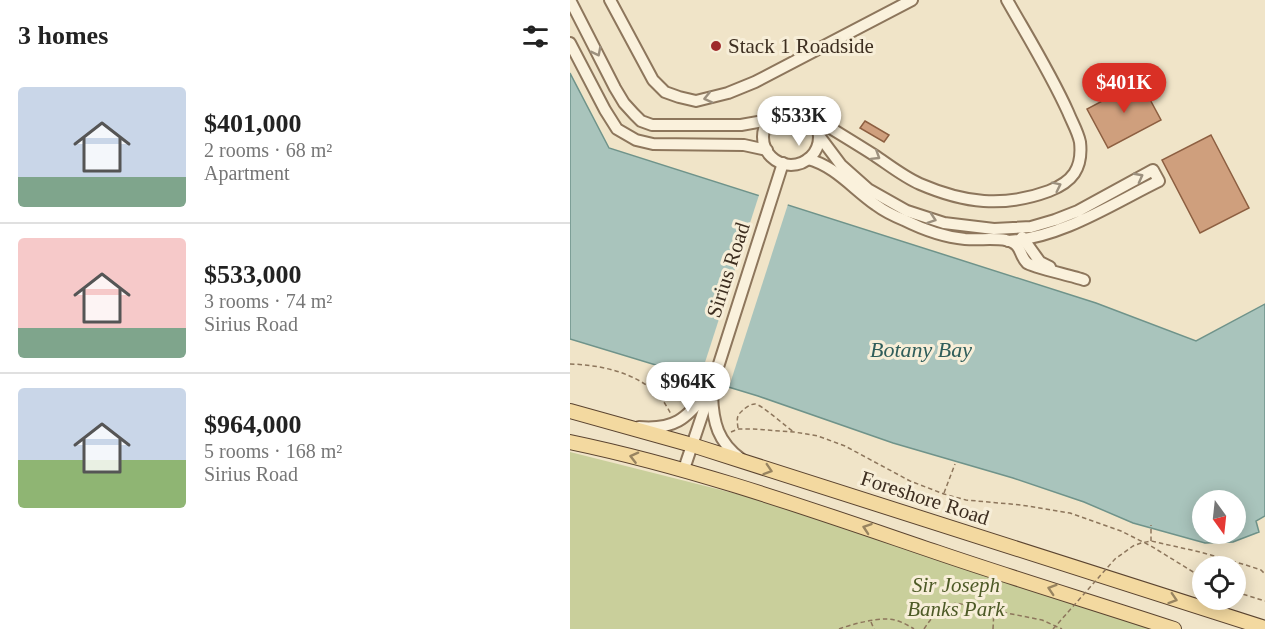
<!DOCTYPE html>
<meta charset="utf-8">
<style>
:root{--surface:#fff;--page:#f2f2f2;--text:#222;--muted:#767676;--line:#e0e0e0;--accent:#d93025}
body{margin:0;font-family:Georgia,serif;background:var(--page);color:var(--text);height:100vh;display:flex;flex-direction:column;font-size:22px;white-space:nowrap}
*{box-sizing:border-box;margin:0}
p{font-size:20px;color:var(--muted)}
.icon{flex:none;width:33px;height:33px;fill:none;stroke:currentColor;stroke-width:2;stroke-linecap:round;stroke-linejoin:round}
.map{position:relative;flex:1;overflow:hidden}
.sheet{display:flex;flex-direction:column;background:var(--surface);width:570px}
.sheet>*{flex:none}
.needle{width:39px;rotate:165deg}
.tools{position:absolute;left:622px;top:490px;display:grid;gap:12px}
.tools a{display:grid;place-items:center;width:54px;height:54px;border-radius:50%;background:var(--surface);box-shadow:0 3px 15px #0003;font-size:30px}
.price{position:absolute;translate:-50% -51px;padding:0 14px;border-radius:21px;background:#fff;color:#222;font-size:20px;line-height:39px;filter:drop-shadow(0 2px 3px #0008)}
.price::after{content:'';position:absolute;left:50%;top:36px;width:18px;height:14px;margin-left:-9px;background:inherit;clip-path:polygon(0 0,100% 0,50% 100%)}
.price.selected{background:var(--accent);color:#fff}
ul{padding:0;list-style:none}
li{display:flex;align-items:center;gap:18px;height:150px;padding:0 18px}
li+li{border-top:2px solid var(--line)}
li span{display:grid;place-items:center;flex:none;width:168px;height:120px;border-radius:6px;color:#555}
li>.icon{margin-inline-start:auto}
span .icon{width:72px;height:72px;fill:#fffc;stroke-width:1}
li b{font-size:26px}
h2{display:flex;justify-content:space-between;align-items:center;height:72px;padding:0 18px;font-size:26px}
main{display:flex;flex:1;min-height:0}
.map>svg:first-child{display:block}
.green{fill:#c9cf9b}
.water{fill:#a9c4bc;stroke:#6f938a;stroke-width:1.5;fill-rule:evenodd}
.pier{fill:#f0e4c8}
.building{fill:#cf9f7d;stroke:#8d5f41;stroke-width:1.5}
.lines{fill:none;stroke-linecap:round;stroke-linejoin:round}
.minor-casing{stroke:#8d765c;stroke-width:14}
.major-casing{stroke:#5b4430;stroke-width:16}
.path{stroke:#8d765c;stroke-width:1.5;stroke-dasharray:4.5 3;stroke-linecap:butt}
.minor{stroke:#faf1dc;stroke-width:10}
.major{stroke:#f3d9a0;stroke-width:14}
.path-bridge{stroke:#8d765c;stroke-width:1.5;stroke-dasharray:4.5 3;stroke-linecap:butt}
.oneway{stroke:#9c907e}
.oneway2{stroke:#988460}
.poi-dot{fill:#9e2a2b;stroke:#f7eed8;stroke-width:2}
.labels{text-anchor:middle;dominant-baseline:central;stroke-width:6;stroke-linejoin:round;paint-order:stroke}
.poi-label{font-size:21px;fill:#3d2e20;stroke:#f7eed8;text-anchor:start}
.street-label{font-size:21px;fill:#3d2e20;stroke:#f7eed8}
.park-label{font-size:21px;font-style:italic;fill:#4d5a26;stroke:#f7eed8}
.water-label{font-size:22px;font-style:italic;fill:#2f5d5a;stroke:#f7eed8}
</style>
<main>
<section class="sheet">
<h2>3 homes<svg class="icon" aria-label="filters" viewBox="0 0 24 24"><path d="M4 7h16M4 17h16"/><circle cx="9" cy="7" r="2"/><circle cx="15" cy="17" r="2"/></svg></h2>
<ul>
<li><span style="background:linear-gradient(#c9d6e8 75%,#7fa58c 0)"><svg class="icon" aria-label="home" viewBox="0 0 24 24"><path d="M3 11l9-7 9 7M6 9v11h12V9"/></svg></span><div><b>$401,000</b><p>2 rooms · 68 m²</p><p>Apartment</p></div></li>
<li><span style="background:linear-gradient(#f6c9c9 75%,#7fa58c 0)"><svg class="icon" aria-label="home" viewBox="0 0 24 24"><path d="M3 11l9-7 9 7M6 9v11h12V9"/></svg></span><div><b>$533,000</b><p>3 rooms · 74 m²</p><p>Sirius Road</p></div></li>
<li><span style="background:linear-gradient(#c9d6e8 60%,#8fb573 0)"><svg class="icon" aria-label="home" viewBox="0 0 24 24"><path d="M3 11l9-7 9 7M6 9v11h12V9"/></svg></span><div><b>$964,000</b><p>5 rooms · 168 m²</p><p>Sirius Road</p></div></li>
</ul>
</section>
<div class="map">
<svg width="695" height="629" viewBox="0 0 695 629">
<rect width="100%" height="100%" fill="#f0e4c8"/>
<polygon class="green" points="0,452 179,497 581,629 0,629"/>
<path class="water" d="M0,73L39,148L526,303L626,341L695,304V516L686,521L689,532L663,542L635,543L563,523L514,502L443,478L323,443L188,396L0,339ZM633,501H666V534H633Z"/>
<polygon class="pier" points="190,192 219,201 158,390 129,381"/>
<g class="building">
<polygon points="570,81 591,120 538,148 517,109"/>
<polygon points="295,121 319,135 314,142 290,128"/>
<polygon points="641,135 679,208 630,233 592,160"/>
</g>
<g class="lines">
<g class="minor-casing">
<g id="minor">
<polyline points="0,0 45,88 54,103 64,114 71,121 82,125 171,125 199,120"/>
<polyline points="40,0 83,80 95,92 109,97 126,101 158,93 185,82 342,0"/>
<polyline points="0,43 35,110 47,129 66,140 83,144 174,145 197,150"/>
<circle cx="221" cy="137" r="28"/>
<path d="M238,114C260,128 282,141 304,155C319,165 334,177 350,184C394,203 433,208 479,191C502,182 513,169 510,142C508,132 502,122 498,112C481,74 458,37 437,0"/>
<path d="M250,137L271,165L298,189L337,211L374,223L424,229L461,227L485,220L508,211L583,170L589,181C542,204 491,238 438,241"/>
<path d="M238,159C265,166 283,189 306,205C314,211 324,216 334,220C352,229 374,237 395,239C409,240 423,238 436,240C453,244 448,254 457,263C462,267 503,276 514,280"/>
<polyline points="452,237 470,262 480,267"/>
<path d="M142,395C143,423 148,442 171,459"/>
<path d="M69,427C104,430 116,419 137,393"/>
<polyline points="114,469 141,389 213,163"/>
</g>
</g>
<g class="major-casing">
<g id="major">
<polyline points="0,411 122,445 695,628"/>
<path d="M0,442C125,468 245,511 366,552C445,579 525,603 604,629"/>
</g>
</g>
<g class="path">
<path d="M0,364C32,365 69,373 91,398C95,403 98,409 101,414"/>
<path d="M168,428C167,420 166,416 172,411C175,408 180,404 185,404C191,404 216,427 224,432"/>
<polyline points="161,432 168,429 183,429 224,432 248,436 275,446 340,481 374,494 396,500 451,505 500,513 551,531 581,546 633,578"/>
<polyline points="374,493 385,464"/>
<polyline points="581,541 581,525"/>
<polyline points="676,565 691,570 695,574"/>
<polyline points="666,592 695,601"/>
<polyline points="301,622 304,629"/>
<path d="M269,629C283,624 302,619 317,619C327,619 336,624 344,629"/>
<path d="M354,629C364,614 369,608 386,603L472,620L492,629"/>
<polyline points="423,629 424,610"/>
</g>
<use href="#minor" class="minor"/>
<use href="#major" class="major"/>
<polyline class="path-bridge" points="483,629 545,559 563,546 571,543 581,541 630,552 676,565"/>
</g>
<defs><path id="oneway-chevron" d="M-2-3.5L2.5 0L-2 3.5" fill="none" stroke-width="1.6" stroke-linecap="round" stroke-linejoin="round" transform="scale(1.5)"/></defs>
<g class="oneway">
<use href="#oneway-chevron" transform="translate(27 52) rotate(63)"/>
<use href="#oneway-chevron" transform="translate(138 98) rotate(167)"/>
<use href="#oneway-chevron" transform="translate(306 156) rotate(32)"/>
<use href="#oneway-chevron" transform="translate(569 177) rotate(-28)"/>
<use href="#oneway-chevron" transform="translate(487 186) rotate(-26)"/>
<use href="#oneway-chevron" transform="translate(362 219) rotate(19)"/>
</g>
<g class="oneway2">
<use href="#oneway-chevron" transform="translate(64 457) rotate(-166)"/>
<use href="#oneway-chevron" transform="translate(198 470) rotate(18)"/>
<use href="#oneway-chevron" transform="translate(297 528) rotate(-161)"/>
<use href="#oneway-chevron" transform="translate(482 589) rotate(-162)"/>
<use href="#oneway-chevron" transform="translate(603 599) rotate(18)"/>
</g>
<circle class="poi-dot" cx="146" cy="46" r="6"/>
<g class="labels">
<g class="poi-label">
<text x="158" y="46">Stack 1 Roadside</text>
</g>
<g class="street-label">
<text transform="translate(158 270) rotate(-72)">Sirius Road</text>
<text transform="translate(355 498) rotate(18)">Foreshore Road</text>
</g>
<g class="park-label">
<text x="386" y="585">Sir Joseph<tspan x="386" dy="24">Banks Park</tspan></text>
</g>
<g class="water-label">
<text x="351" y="349">Botany Bay</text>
</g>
</g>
</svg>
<div class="tools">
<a><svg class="needle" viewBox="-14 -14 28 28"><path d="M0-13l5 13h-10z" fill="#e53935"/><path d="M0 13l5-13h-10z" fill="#767676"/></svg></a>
<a><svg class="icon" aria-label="locate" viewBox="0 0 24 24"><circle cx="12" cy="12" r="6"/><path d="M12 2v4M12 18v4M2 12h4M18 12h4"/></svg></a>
</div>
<b class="price selected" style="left:554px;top:114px">$401K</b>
<b class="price" style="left:229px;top:147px">$533K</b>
<b class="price" style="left:118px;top:413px">$964K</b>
</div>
</main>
